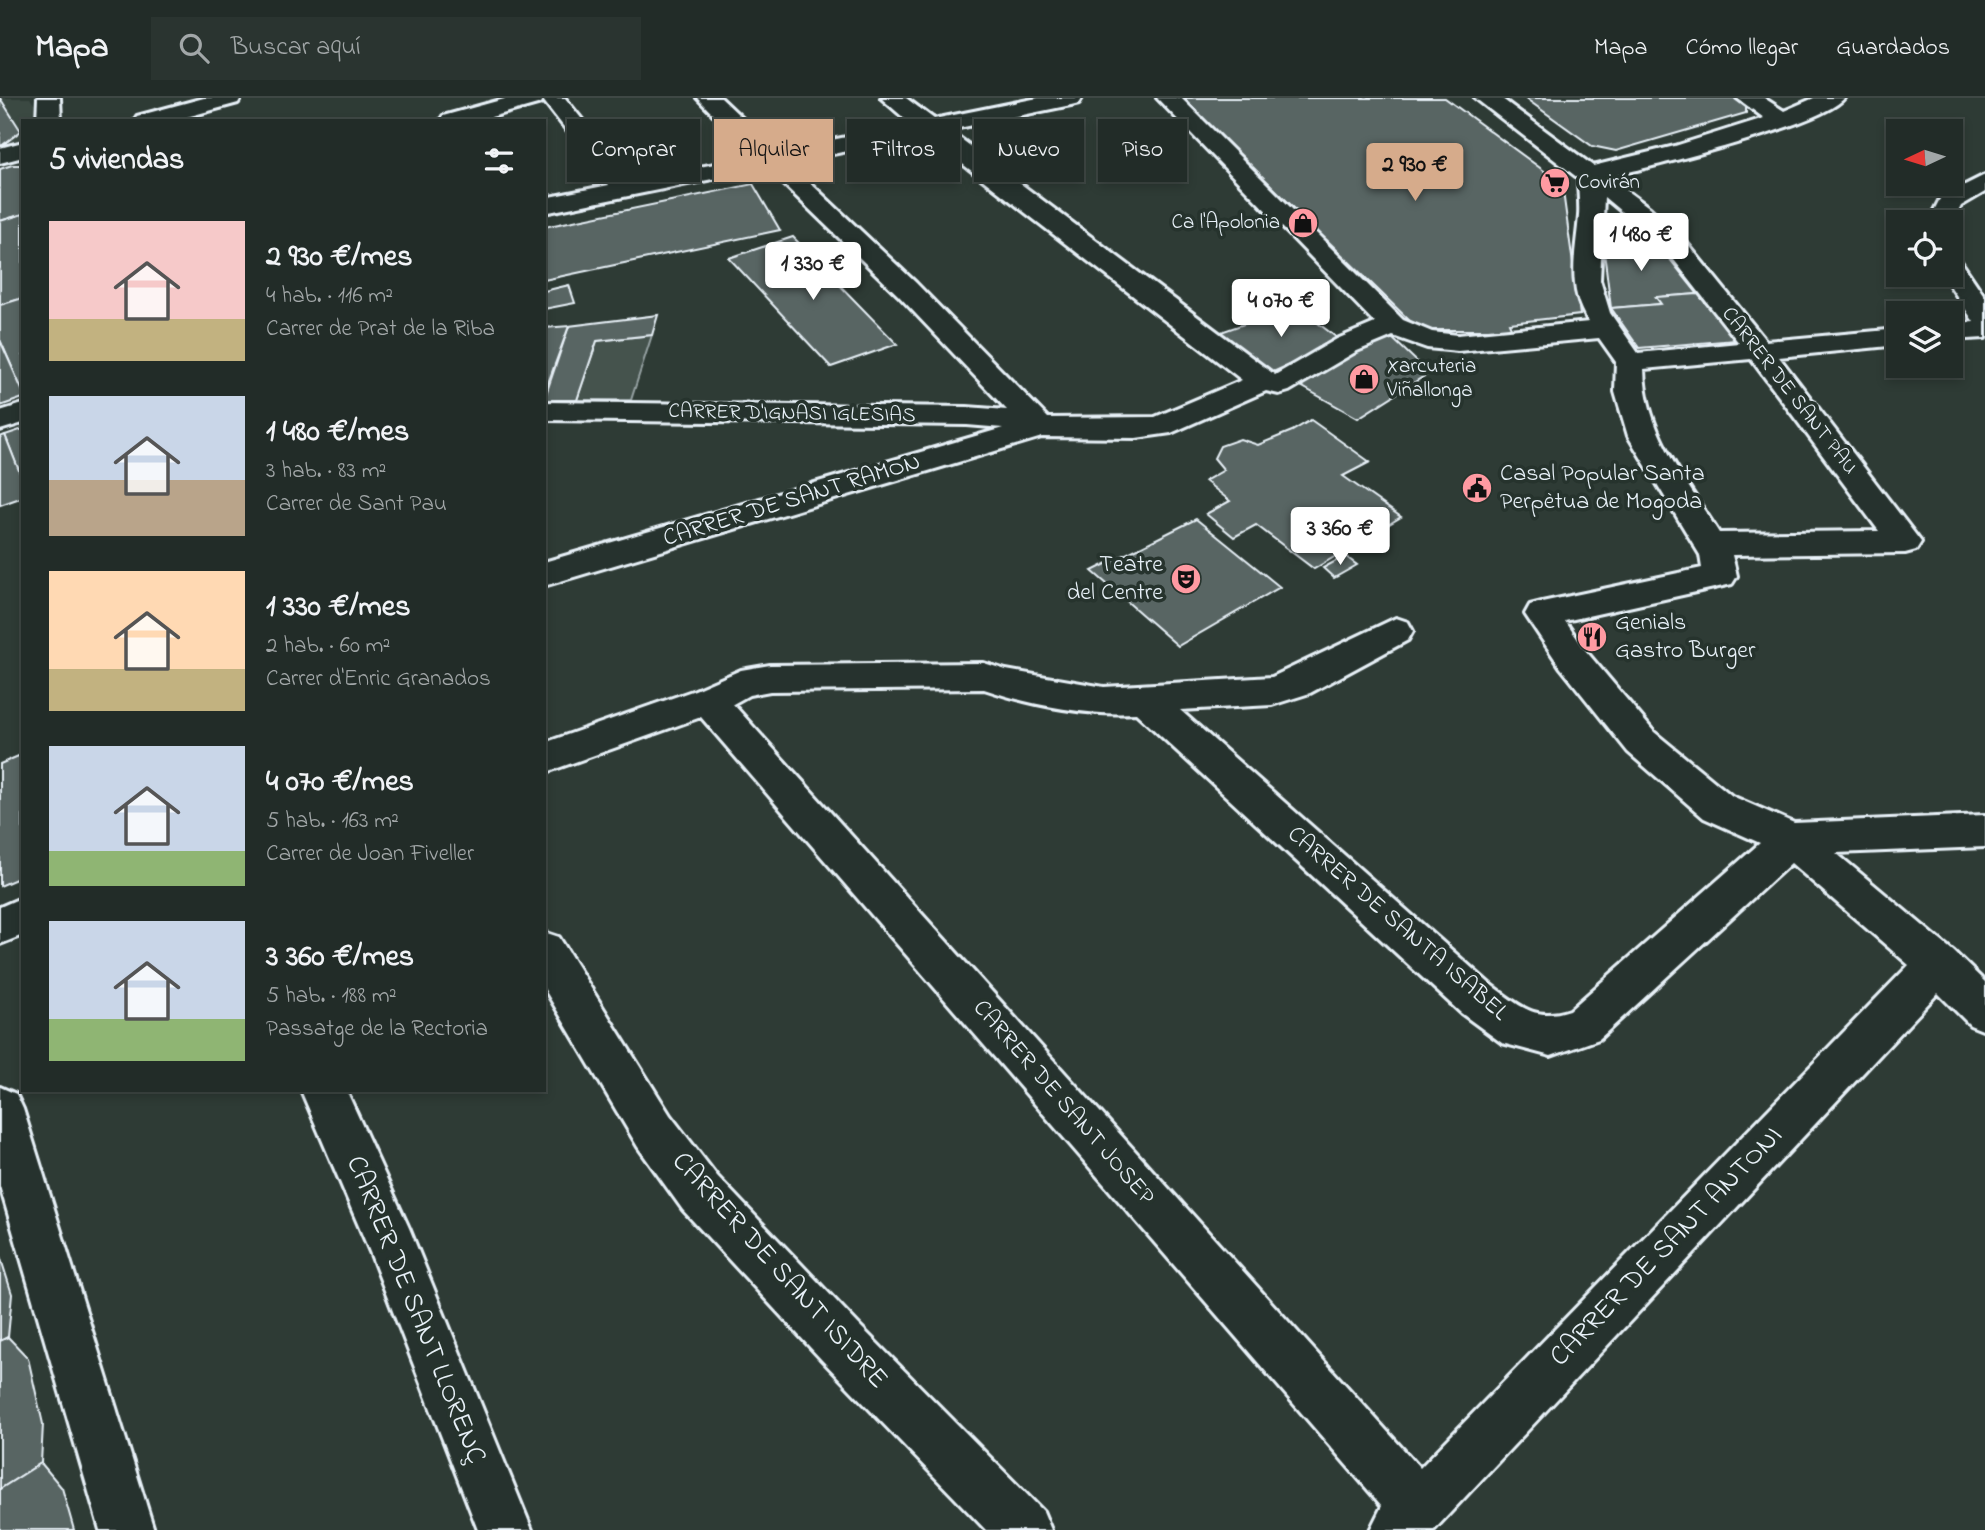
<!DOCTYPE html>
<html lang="es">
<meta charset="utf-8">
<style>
:root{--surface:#222c28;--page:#2a3430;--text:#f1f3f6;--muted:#a2a7a8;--line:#3f4845;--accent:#d6ab8b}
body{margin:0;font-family:"Indie Flower",sans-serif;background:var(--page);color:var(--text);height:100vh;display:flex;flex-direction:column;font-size:26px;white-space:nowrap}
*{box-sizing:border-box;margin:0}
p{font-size:23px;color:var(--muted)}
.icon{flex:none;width:38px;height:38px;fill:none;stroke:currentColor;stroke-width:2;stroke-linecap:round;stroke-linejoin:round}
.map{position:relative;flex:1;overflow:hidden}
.panel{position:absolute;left:21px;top:21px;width:525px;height:973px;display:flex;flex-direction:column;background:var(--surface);border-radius:0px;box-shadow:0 4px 10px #0003,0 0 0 2px var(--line)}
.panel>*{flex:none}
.guide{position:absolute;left:567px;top:21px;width:665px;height:63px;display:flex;gap:14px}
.needle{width:46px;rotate:266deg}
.controls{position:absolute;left:1886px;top:21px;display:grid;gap:14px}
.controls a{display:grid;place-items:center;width:77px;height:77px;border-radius:0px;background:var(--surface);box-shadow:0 4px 10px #0003,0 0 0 2px var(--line);font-size:35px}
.price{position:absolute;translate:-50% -60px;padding:0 16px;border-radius:7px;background:#fff;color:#222;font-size:23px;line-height:46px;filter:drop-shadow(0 2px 4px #0008)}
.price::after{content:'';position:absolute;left:50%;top:42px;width:21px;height:16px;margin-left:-10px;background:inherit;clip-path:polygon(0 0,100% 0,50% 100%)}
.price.on{background:var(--accent);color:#111}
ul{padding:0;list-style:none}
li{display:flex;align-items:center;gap:21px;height:175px;padding:0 28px}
li span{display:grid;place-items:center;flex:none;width:196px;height:140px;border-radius:0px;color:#555}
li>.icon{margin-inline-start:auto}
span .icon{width:84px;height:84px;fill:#fffc;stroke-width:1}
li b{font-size:30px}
h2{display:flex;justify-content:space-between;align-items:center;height:84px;padding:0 28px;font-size:30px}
.tag{padding:0 24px;border-radius:0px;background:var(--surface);box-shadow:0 4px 10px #0003,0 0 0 2px var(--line);font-size:24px;line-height:63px}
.tag.on{background:var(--accent);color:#111}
header{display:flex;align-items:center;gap:42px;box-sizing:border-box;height:98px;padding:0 35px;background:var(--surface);border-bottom:2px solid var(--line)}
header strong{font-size:33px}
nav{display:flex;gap:38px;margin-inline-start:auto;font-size:24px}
.search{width:490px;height:63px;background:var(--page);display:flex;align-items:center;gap:18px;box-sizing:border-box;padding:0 24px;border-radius:0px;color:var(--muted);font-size:26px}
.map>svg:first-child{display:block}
.built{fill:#3b4843}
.green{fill:#45524e;stroke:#96a2a3;stroke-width:2}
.building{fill:#596563;stroke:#e8f1f8;stroke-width:2}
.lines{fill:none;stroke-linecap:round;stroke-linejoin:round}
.minor-casing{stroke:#e8f1f8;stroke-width:6}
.major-casing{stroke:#e8f1f8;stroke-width:6}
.minor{fill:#26332d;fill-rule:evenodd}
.major{fill:#26332d;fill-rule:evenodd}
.labels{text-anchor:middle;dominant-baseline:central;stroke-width:7;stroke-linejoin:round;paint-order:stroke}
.far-poi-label{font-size:21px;fill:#e8f1f8;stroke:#26332d;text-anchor:start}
.far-street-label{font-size:21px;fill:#e8f1f8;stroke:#26332d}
.poi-label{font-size:24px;fill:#e8f1f8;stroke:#26332d;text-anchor:start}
.street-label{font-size:24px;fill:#e8f1f8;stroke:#26332d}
.near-street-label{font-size:28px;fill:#e8f1f8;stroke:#26332d}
</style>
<header>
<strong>Mapa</strong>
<div class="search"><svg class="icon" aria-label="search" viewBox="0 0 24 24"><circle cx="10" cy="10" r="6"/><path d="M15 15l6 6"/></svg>Buscar aquí</div>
<nav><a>Mapa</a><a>Cómo llegar</a><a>Guardados</a></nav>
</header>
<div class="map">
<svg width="1985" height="1432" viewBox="0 0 1985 1432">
<rect width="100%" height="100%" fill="#2e3b35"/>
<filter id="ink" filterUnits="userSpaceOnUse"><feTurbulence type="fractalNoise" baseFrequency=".0143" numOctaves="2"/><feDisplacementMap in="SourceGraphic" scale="14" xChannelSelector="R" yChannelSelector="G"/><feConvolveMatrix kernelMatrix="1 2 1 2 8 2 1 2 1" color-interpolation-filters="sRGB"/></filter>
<g filter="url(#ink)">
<polygon class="built" points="0,0 30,0 45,23 23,23 23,51 0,58"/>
<polygon class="green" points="652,237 631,302 577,302 597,243"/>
<g class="building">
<polygon points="0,0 21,33 0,49"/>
<polygon points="1181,0 1445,0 1562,86 1580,217 1509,225 1512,232 1427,232 1412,225"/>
<polygon points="1525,0 1736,0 1746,7 1746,15 1616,53 1592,48"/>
<polygon points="12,67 20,67 23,70 23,116 0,123 0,71"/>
<polygon points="753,86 780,132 544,182 544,129"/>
<polygon points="23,116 23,200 0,207 0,123"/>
<polygon points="793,139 897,246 831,269 729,160"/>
<polygon points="1652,139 1698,196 1656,199 1661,206 1611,210 1604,154 1597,143"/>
<polygon points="569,187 575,205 544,211 544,193"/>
<polygon points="1698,196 1736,242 1639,250 1611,210 1661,206 1656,199"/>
<polygon points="23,200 23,294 0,242 0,207"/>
<polygon points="1296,208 1341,243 1271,275 1218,235"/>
<polygon points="658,217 652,237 597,243 577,302 544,302 569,228"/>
<polygon points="569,228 544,296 544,230"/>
<polygon points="1372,238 1391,239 1429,275 1358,320 1299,287"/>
<polygon points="0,242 23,294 23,300 0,308"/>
<polygon points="1311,322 1370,364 1343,378 1401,419 1314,471 1256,427 1234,439 1206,416 1230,403 1205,383 1224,372 1214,360 1220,348 1240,341 1258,347 1292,333"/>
<polygon points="23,331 23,383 5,337"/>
<polygon points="5,337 23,383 23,399 0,407 0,339"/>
<polygon points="1196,421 1280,489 1178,548 1092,473"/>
<polygon points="1345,458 1357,467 1334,480 1323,470"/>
<polygon points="23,656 23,778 0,788 0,666"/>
<polygon points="0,1158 12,1196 8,1239 0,1243"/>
<polygon points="8,1239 28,1260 43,1326 41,1365 0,1391 0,1243"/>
<polygon points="41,1365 62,1390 74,1432 0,1432 0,1391"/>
</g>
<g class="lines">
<g class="minor-casing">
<g id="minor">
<polygon points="204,0 241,0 238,5 172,23 134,23 137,18"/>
<path d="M508,0H565L631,83L754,58L697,0H721L777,53L911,26L881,0H906L934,21L1038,0H1082L1079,5L1071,7L949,32L1275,277L1337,241L1375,225L1157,0H1181L1403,222L1432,234L1458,237L1589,224C1566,191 1576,154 1579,118C1580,106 1578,92 1578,80L1475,0H1501L1593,68L1675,48L1764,20L1737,0H1764L1784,13L1814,0H1844C1826,26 1647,70 1608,79L1650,110L1682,139L1766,243L1899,231V247L1779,259L1921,444L1916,452L1905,455L1732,457L1737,478L1732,486L1565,523L1585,552L1654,634L1732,698L1794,725L1985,717V749L1836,755L1953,853L1985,884V933L1970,927L1938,895L1434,1432H1370L1382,1408L701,619L544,675V645L695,592L741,572L770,567L984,565L1006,572L1104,589L1272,579L1396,520L1408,524L1413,533L1408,542L1310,595L1272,607L1180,612L1491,887C1520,908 1534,924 1570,912L1760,745L1704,720L1628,654L1561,570L1525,516L1530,507L1542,504L1702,470L1700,457L1628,338L1615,294L1616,264L1599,240L1458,253L1427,250L1393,238L1357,253L1289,293L1279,296L1266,293L1171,335L1136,340L1042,339L544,488V464L1003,330L967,327L544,322V304L967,309L1007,312L898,197L767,70L544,115V100L609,87L543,2L541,5L477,23H440L443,18ZM925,37L1242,282L1155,319L1048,320L916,185L789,65ZM1604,99L1664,149L1739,245L1638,255L1610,215L1600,182ZM1751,261L1879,433L1719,435C1687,384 1645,334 1644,271ZM984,591C1031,607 1086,618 1136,615L1461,915L1502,945L1551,958L1599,941L1791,765L1909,867L1420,1370L733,606L749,597L770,593Z"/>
<polygon points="23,44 23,59 0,65 0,50"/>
<polygon points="1985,77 1985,94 1961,108 1951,128 1951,124 1928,124 1941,99"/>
<polygon points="1951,160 1960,162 1985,199 1985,240 1951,242 1951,226 1974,224 1943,177 1951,177"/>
<polygon points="23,306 23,325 0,332 0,313"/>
<polygon points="23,799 23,837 0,846 0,809"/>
<polygon points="0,989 16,996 23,1011 154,1432 100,1432 0,1088"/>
<polygon points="301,992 346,992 409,1130 532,1432 478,1432 370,1154"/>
</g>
</g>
<g class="major-casing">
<g id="major">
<polygon points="38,0 60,0 61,23 37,23"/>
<polygon points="544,834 559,839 670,1017 717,1078 858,1226 1043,1413 1051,1432 986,1432 822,1262 683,1112 638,1049 544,890"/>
</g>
</g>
<use href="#minor" class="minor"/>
<use href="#major" class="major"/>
</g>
</g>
<defs>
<g id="supermarket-disc" transform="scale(1.575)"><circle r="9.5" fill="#ff9aa2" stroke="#26332d"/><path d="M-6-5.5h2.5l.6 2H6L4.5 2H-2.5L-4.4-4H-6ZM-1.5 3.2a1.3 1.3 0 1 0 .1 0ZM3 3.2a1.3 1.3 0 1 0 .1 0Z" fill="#111"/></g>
<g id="shop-disc" transform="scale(1.575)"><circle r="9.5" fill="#ff9aa2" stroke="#26332d"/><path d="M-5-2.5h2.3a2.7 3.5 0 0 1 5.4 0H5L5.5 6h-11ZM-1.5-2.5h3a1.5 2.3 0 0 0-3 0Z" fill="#111"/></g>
<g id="civic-disc" transform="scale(1.575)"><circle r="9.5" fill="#ff9aa2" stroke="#26332d"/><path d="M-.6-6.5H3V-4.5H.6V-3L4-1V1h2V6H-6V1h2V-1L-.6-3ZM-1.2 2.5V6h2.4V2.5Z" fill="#111"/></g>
<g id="theatre-disc" transform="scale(1.575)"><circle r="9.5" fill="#ff9aa2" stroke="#26332d"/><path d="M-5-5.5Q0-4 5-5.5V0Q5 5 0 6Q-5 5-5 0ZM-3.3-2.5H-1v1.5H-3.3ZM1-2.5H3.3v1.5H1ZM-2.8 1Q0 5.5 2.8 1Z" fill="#111"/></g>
<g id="restaurant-disc" transform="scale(1.575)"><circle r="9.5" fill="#ff9aa2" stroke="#26332d"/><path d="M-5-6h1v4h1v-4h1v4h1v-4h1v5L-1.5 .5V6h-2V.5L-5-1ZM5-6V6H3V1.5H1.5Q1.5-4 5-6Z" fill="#111"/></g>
</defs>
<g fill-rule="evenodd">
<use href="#supermarket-disc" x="1555" y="85"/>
<use href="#shop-disc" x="1303" y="125"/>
<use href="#shop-disc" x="1364" y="281"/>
<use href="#civic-disc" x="1477" y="390"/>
<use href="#theatre-disc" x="1186" y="481"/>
<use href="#restaurant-disc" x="1592" y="539"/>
</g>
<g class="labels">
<g class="far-poi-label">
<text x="1578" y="85">Covirán</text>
<text x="1280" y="125" text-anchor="end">Ca l'Apolonia</text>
<text x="1387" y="269">Xarcuteria<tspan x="1387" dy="24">Viñallonga</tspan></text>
</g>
<g class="far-street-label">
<text transform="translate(1789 293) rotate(52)">CARRER DE SANT PAU</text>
<text transform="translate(792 316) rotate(1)">CARRER D'IGNASI IGLESIAS</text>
</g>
<g class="poi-label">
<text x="1500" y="376">Casal Popular Santa<tspan x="1500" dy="28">Perpètua de Mogoda</tspan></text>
<text x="1163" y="467" text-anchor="end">Teatre<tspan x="1163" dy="28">del Centre</tspan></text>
<text x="1615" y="525">Genials<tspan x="1615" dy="28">Gastro Burger</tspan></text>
</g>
<g class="street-label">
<text transform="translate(792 403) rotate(-17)">CARRER DE SANT RAMON</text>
<text transform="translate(1397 826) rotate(41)">CARRER DE SANTA ISABEL</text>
<text transform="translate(1063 1005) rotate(49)">CARRER DE SANT JOSEP</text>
</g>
<g class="near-street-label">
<text transform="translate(1667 1149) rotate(-46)">CARRER DE SANT ANTONI</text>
<text transform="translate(779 1173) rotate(48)">CARRER DE SANT ISIDRE</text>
<text transform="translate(415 1212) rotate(68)">CARRER DE SANT LLORENÇ</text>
</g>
</g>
</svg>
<div class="controls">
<a><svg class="needle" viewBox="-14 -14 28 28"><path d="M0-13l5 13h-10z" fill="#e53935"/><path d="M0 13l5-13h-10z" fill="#a2a7a8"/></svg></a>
<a><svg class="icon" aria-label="locate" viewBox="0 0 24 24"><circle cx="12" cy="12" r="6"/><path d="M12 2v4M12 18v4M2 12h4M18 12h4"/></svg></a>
<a><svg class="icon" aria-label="layers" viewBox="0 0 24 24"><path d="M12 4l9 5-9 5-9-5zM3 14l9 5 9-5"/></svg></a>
</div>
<b class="price on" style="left:1415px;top:105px">2 930 €</b>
<b class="price" style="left:1641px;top:175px">1 480 €</b>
<b class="price" style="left:813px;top:204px">1 330 €</b>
<b class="price" style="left:1281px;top:241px">4 070 €</b>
<b class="price" style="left:1340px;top:469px">3 360 €</b>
<div class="guide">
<a class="tag">Comprar</a>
<a class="tag on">Alquilar</a>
<a class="tag">Filtros</a>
<a class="tag">Nuevo</a>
<a class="tag">Piso</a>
</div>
<section class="panel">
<h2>5 viviendas<svg class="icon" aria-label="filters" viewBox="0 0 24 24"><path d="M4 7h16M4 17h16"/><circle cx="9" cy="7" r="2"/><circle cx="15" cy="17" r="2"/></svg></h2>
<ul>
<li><span style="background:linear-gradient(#f6c9c9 70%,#c2b280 0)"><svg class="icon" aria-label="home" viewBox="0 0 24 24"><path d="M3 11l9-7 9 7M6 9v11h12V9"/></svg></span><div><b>2 930 €/mes</b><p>4 hab. · 116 m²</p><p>Carrer de Prat de la Riba</p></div></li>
<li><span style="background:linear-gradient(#c9d6e8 60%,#b9a48a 0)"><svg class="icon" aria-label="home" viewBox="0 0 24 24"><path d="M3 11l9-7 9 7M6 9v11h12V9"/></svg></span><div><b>1 480 €/mes</b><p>3 hab. · 83 m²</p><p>Carrer de Sant Pau</p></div></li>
<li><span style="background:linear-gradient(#ffd9b3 70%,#c2b280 0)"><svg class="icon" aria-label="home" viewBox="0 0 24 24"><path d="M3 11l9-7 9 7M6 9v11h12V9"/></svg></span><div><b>1 330 €/mes</b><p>2 hab. · 60 m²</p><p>Carrer d'Enric Granados</p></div></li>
<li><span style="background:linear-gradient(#c9d6e8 75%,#8fb573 0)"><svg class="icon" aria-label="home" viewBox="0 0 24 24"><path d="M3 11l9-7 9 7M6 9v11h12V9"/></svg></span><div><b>4 070 €/mes</b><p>5 hab. · 163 m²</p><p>Carrer de Joan Fiveller</p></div></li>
<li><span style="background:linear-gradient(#c9d6e8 70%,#8fb573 0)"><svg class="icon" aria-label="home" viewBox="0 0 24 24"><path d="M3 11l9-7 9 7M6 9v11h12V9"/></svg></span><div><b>3 360 €/mes</b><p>5 hab. · 188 m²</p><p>Passatge de la Rectoria</p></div></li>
</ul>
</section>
</div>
